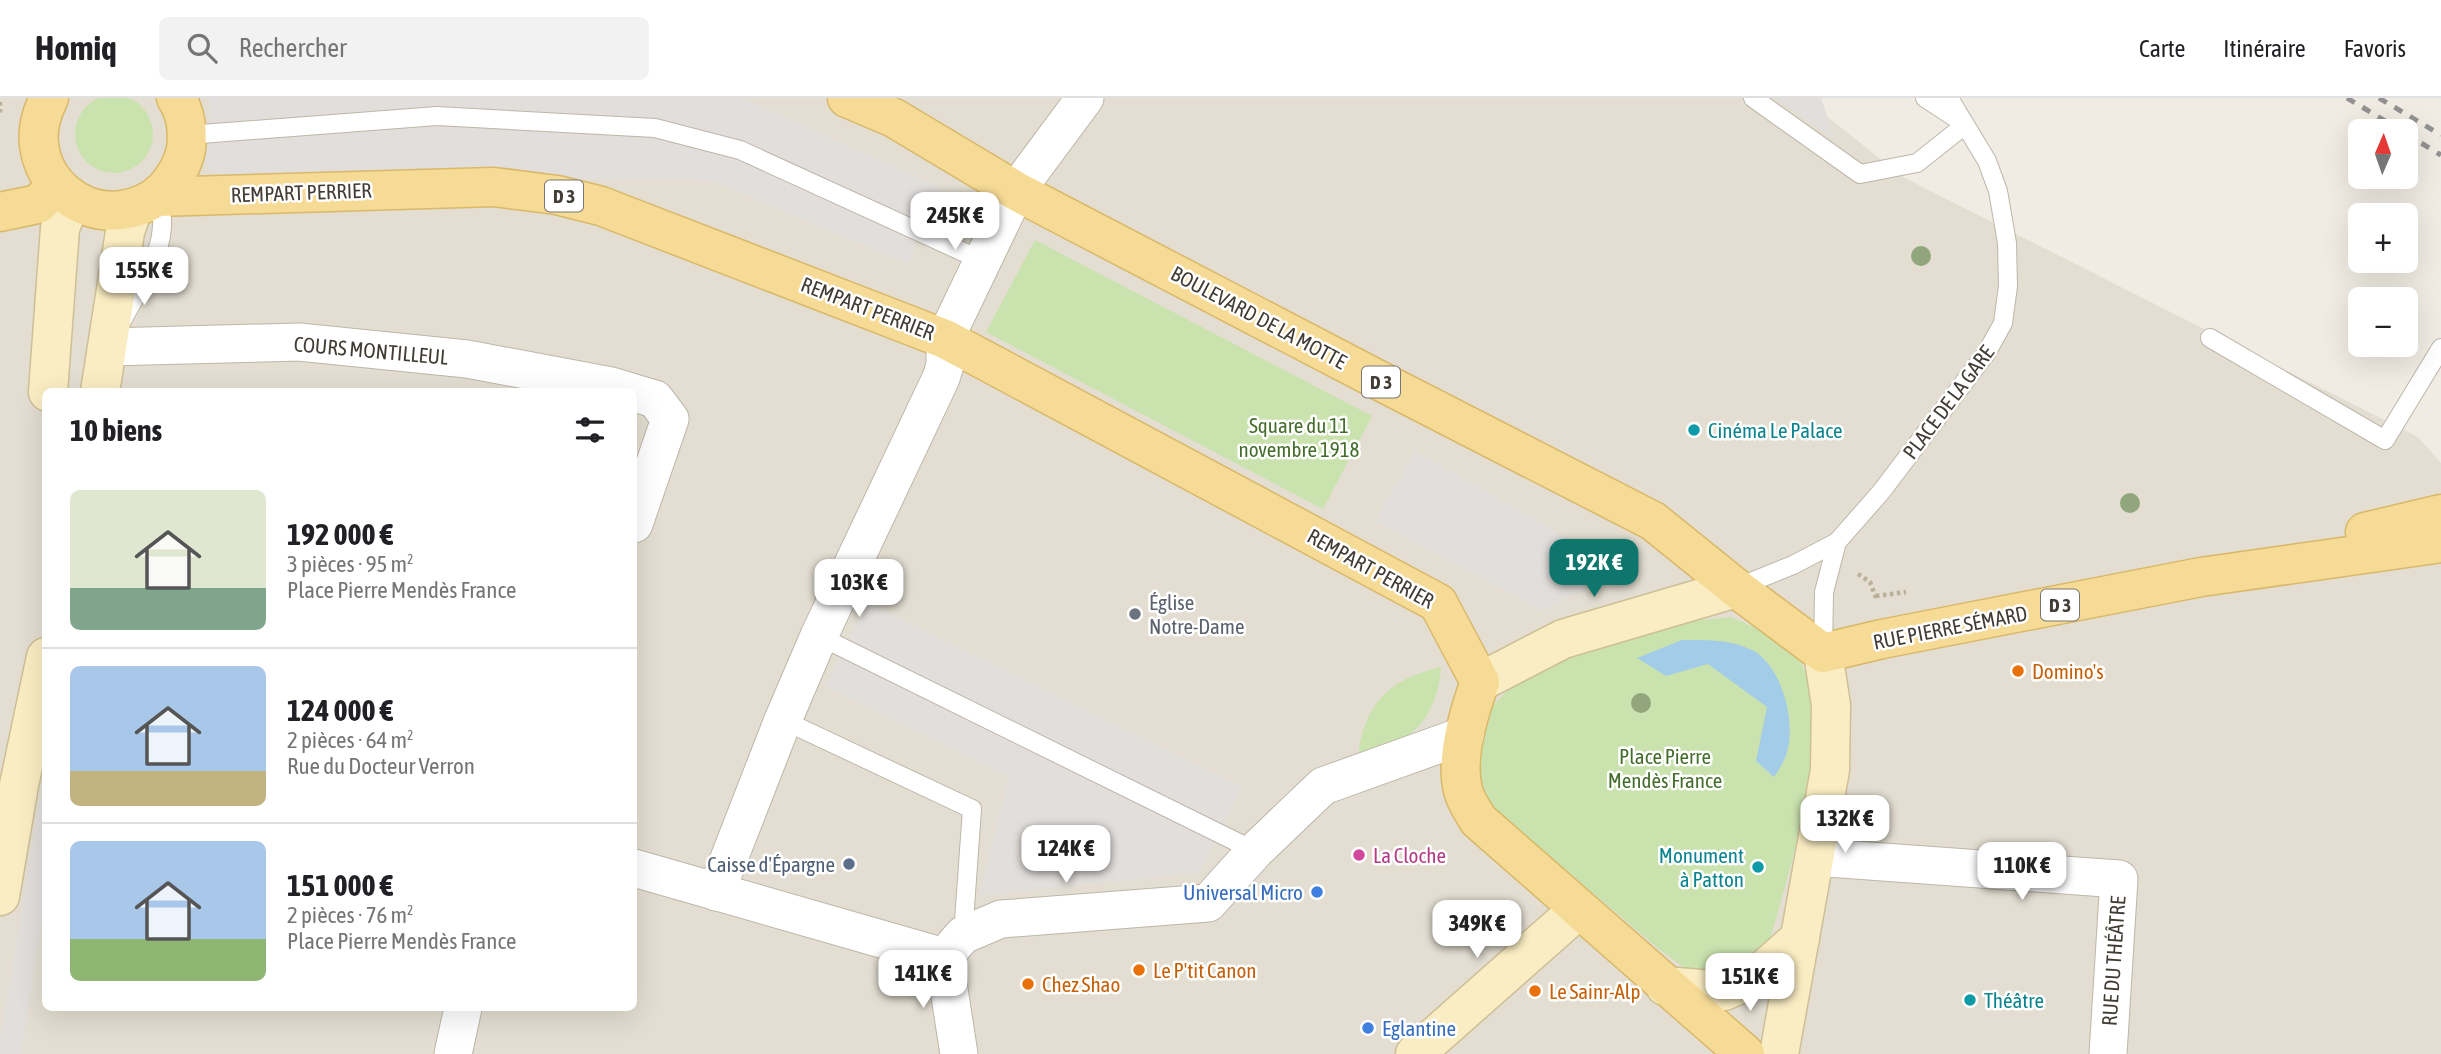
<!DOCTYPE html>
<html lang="fr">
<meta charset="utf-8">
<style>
:root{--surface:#fff;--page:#f2f2f2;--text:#202124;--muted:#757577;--line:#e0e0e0;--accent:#0f766e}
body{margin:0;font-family:"Asap Condensed",sans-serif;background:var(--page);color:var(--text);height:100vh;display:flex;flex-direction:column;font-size:26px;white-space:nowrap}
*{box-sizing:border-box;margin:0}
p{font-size:23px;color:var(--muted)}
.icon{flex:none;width:38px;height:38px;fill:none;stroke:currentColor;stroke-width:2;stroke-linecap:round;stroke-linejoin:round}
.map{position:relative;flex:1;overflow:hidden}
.panel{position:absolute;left:42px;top:290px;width:595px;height:623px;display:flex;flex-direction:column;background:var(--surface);border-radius:10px;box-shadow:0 7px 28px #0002}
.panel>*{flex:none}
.needle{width:46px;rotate:2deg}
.tools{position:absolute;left:2348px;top:21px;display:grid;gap:14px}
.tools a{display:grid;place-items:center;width:70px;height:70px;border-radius:10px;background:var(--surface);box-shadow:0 7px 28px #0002;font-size:35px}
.price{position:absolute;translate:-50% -60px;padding:0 16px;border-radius:14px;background:#fff;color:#222;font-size:23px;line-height:46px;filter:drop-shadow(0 2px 4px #0008)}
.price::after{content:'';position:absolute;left:50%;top:42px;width:21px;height:16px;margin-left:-10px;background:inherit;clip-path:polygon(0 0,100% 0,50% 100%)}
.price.active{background:var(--accent);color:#fff}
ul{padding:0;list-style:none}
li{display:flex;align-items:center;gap:21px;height:175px;padding:0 28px}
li+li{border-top:2px solid var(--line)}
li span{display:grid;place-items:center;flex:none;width:196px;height:140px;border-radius:10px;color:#555}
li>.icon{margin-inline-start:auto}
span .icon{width:84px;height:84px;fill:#fffc;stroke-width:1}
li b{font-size:30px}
h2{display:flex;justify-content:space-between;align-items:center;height:84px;padding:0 28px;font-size:30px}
header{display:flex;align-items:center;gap:42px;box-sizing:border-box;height:98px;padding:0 35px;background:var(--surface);border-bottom:2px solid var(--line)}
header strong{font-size:33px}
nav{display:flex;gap:38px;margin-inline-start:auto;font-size:24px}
.search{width:490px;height:63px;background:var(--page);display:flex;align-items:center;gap:18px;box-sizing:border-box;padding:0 24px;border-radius:10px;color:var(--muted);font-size:26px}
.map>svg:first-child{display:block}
.residential{fill:#e3ded1;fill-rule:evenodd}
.green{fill:#cae2ae}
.parking{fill:#e1dedb}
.water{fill:#a3cce9}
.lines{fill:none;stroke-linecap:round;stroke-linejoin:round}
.service-casing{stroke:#bdb6a9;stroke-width:20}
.minor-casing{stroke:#bdb6a9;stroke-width:39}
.secondary-casing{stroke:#cdbf96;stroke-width:41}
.primary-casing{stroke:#d9b868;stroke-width:41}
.path{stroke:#bbaf99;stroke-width:4.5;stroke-dasharray:3.5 3.5;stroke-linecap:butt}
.service{stroke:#fff;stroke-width:18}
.minor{stroke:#fff;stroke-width:37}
.secondary{stroke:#faedc3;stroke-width:38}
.primary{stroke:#f6db96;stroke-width:38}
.rail{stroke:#929292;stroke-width:5;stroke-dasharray:9 9;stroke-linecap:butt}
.tree{fill:#92a67e}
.culture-dot{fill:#0f9aa8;stroke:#fff;stroke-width:2.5}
.worship-dot{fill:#6b7280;stroke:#fff;stroke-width:2.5}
.food-dot{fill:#e8710a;stroke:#fff;stroke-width:2.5}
.hotel-dot{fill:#d1479c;stroke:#fff;stroke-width:2.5}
.service-dot{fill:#5c6f8a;stroke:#fff;stroke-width:2.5}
.shop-dot{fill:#3f7fe0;stroke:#fff;stroke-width:2.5}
.labels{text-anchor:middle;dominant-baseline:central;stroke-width:5;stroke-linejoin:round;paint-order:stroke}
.shield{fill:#fff;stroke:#7a7671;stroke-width:2}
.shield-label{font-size:19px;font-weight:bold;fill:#413c34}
.street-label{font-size:21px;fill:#413c34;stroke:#fff}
.park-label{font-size:21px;fill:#456d2c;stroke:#fff}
.culture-label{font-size:21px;fill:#0d838f;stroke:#fff;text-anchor:start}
.worship-label{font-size:21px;fill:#5b616d;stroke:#fff;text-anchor:start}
.food-label{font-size:21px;fill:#c56008;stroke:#fff;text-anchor:start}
.hotel-label{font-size:21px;fill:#b23c85;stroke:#fff;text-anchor:start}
.service-label{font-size:21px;fill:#4e5e75;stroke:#fff;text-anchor:end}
.shop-label{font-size:21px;fill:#366cbe;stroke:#fff;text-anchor:end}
</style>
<header>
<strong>Homiq</strong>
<div class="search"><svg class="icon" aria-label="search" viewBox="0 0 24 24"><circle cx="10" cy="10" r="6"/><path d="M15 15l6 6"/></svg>Rechercher</div>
<nav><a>Carte</a><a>Itinéraire</a><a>Favoris</a></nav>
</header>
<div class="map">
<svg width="2441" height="956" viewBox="0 0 2441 956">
<rect width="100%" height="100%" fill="#f0ece3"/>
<path class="residential" d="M0,0H1804L1903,79L2418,339L2441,365V956H0ZM46,294H634V910H46Z"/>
<g class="green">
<circle cx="114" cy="36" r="39"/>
<polygon points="1035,142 1372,318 1323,411 986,234"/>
<path d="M1731,519C1753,529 1790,543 1801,565C1836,634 1785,789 1764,861L1700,881L1659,851L1487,705L1476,669L1486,615L1531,568L1634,529Z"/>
<path d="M1441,569C1440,594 1430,621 1409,637C1395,647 1374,652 1358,658C1364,605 1390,581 1441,569Z"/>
</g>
<g class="parking">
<polygon points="210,0 743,0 941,90 908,166 712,83 475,79 266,85 214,74 206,65"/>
<polygon points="1774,0 1821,0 1835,42"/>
<polygon points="1415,353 1620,470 1543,513 1375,423"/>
<polygon points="867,504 1242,689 1200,774 979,798 1008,679 825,588"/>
<polygon points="45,674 45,806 21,956 0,956 0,942"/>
</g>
<path class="water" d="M1682,542C1706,542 1729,541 1752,552C1783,568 1798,629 1785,660C1782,667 1778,673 1774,679L1756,663L1767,609L1708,566L1666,578L1637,560Z"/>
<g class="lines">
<g class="service-casing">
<g id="service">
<polyline points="1753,0 1860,76 1917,65 1965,27"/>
<polyline points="1925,0 1957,21"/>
<polyline points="188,37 437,18 655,30 740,52 983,163"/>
<path d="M123,221C138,192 164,156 162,121C161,114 159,106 157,99"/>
<polyline points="2210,240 2385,342 2441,250"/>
<polyline points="1736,490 1793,467 1837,444 1881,394 1987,254 2003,225 2008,188 2007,145 1998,93 1987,63 1949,0"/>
<polyline points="819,538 1255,753"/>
<polyline points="1823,555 1824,494 1837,444"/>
<polyline points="783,622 972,711 963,837"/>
</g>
</g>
<g class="minor-casing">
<g id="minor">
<polyline points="108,249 299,244 467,261 611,288 631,294"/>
<polyline points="634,295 655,301 670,321 634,426"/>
<polyline points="1814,759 2119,781 2108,956"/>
<polyline points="634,770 944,859 963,837 1001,821 1208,805 1255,753 1323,688 1465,637"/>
<polyline points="716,794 783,622 819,538 941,280 945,267 945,241 1016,93 1085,0"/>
<polyline points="944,859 959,956"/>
<polyline points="453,956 463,910"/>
</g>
</g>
<g class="secondary-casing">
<g id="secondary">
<polyline points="48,294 60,130 72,101"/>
<polyline points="100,294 125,134 133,110"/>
<polyline points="1480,584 1563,541 1736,490"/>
<polyline points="0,798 19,687 46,559"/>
<polyline points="1665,888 1724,893 1756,879 1800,840"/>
<polyline points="1415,956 1578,812"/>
<polyline points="1779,956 1830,672 1831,607 1823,555"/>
</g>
</g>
<g class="primary-casing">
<g id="primary">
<path d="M49,0C42,14 37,30 39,46C43,86 81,118 121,112C138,110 152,104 164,92C175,80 183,67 186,51C188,34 186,14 176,0"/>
<polyline points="847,0 894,20 1016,93 1386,286 1653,423 1736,490 1823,555 1882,541 2201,479 2441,445"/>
<path d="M157,99L494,89L557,97L601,108L945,241L1438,505L1480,584C1469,614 1455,661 1463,692C1465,702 1473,713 1478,722L1745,956"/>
<polyline points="0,114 38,106 57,88"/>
<polyline points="2365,434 2441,416"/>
</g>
</g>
<g class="path">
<polyline points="0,4 0,16"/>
<polyline points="1858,476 1870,484 1877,502"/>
<polyline points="1876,498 1906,494"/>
</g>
<use href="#service" class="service"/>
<use href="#minor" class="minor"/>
<use href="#secondary" class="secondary"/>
<use href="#primary" class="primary"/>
<g class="rail">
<polyline points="2347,0 2402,33"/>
<polyline points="2379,0 2441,37"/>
<polyline points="2406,36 2441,57"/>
</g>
</g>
<g class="tree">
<circle cx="1921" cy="158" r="10"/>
<circle cx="2130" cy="405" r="10"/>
<circle cx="1641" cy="605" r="10"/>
</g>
<g class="culture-dot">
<circle cx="1694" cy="332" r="7"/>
<circle cx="1758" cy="769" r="7"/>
<circle cx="1970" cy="902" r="7"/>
</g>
<circle class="worship-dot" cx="1135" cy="516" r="7"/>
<g class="food-dot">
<circle cx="2018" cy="573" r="7"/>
<circle cx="1139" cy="872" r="7"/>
<circle cx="1028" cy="886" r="7"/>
<circle cx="1535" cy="893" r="7"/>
</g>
<circle class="hotel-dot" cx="1359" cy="757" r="7"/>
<circle class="service-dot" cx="849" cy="766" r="7"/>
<g class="shop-dot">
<circle cx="1317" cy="794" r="7"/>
<circle cx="1368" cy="930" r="7"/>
</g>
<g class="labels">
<g class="shield">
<rect x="545" y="82.5" width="38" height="31" rx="5"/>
<rect x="1362" y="268.5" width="38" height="31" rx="5"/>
<rect x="2041" y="491.5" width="38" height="31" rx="5"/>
</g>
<g class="shield-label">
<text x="564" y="98">D 3</text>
<text x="1381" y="284">D 3</text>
<text x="2060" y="507">D 3</text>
</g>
<g class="street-label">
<text transform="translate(301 94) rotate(-2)">REMPART PERRIER</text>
<text transform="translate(868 210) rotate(21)">REMPART PERRIER</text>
<text transform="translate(1259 219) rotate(28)">BOULEVARD DE LA MOTTE</text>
<text transform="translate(371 252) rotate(5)">COURS MONTILLEUL</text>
<text transform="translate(1948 304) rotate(-53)">PLACE DE LA GARE</text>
<text transform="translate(1371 470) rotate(29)">REMPART PERRIER</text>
<text transform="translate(1950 529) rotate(-11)">RUE PIERRE SÉMARD</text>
<text transform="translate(2113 863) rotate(-86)">RUE DU THÉÂTRE</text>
</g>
<g class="park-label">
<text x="1299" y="327">Square du 11<tspan x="1299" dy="24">novembre 1918</tspan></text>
<text x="1665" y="658">Place Pierre<tspan x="1665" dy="24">Mendès France</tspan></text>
</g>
<g class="culture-label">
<text x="1708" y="332">Cinéma Le Palace</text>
<text x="1744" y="757" text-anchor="end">Monument<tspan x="1744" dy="24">à Patton</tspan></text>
<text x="1984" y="902">Théâtre</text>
</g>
<g class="worship-label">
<text x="1149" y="504">Église<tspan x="1149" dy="24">Notre-Dame</tspan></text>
</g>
<g class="food-label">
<text x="2032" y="573">Domino's</text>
<text x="1153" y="872">Le P'tit Canon</text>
<text x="1042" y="886">Chez Shao</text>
<text x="1549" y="893">Le Sainr-Alp</text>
</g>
<g class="hotel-label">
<text x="1373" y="757">La Cloche</text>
</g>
<g class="service-label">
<text x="835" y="766">Caisse d'Épargne</text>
</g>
<g class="shop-label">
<text x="1303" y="794">Universal Micro</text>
<text x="1382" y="930" text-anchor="start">Eglantine</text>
</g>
</g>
</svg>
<div class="tools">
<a><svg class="needle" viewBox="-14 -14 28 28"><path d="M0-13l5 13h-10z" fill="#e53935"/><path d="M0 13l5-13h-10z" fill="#757577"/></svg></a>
<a>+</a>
<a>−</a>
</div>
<b class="price" style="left:955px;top:154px">245K €</b>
<b class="price" style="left:144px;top:209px">155K €</b>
<b class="price active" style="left:1594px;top:501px">192K €</b>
<b class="price" style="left:859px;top:521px">103K €</b>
<b class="price" style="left:1845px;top:757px">132K €</b>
<b class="price" style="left:1066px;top:787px">124K €</b>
<b class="price" style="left:2022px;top:804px">110K €</b>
<b class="price" style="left:1477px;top:862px">349K €</b>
<b class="price" style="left:923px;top:912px">141K €</b>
<b class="price" style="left:1750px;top:915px">151K €</b>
<section class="panel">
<h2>10 biens<svg class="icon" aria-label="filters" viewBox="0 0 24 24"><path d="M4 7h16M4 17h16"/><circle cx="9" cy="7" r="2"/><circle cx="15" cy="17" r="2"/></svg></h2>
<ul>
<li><span style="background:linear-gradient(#dfe7d0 70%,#7fa58c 0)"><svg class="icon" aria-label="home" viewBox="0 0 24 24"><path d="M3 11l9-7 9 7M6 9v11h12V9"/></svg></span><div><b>192 000 €</b><p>3 pièces · 95 m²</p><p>Place Pierre Mendès France</p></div></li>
<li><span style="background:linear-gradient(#a9c7e8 75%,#c2b280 0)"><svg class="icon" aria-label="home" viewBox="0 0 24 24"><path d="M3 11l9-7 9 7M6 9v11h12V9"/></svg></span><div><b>124 000 €</b><p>2 pièces · 64 m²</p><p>Rue du Docteur Verron</p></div></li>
<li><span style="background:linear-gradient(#a9c7e8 70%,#8fb573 0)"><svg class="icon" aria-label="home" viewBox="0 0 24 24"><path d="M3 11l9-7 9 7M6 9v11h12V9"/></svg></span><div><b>151 000 €</b><p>2 pièces · 76 m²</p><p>Place Pierre Mendès France</p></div></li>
</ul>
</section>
</div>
